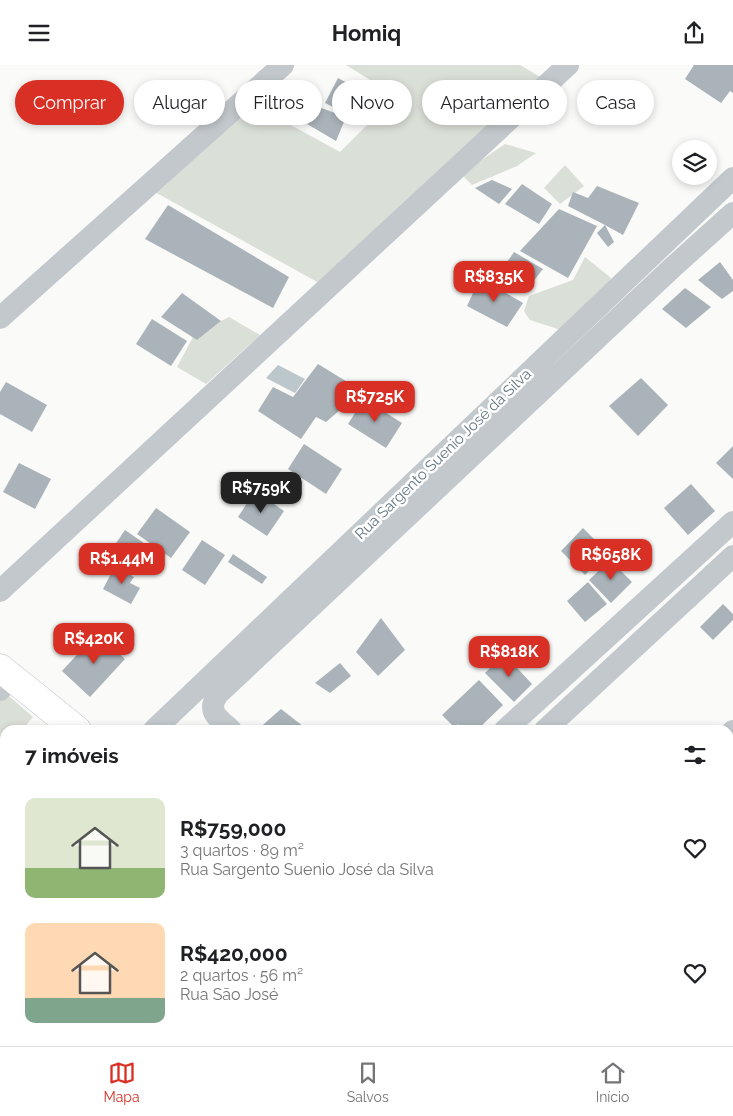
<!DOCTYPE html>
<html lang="pt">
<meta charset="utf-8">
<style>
:root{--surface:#fff;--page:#f6f6f6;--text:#202124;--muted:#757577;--line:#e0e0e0;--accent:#d93025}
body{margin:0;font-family:Raleway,sans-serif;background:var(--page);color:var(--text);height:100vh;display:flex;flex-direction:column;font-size:19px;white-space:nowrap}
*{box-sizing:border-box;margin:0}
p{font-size:16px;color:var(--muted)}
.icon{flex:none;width:28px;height:28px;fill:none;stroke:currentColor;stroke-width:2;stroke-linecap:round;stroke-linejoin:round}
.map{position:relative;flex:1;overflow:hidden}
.drawer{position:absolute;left:0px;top:660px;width:734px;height:321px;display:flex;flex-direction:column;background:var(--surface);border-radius:15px 15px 0 0;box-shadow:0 2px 8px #0003}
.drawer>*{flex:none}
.guide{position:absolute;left:15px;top:15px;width:704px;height:45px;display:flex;gap:10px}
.fabs{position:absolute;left:672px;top:75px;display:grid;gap:10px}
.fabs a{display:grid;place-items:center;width:45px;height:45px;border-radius:50%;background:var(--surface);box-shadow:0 2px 8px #0003;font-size:25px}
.price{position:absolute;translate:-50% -42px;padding:0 11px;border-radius:10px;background:var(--accent);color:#fff;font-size:16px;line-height:32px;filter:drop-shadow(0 1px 2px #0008)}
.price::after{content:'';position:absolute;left:50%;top:30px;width:15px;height:11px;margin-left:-8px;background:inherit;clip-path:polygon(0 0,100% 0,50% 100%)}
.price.selected{background:#222;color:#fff}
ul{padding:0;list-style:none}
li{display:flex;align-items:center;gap:15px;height:125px;padding:0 25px}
li span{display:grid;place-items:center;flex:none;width:140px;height:100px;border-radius:10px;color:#555}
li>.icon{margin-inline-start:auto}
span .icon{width:60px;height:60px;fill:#fffc;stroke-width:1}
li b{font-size:21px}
h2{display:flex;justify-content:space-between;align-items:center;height:60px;padding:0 25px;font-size:21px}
.chip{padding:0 18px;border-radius:22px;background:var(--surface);box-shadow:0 2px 8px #0003;font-size:18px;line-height:45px}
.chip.selected{background:var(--accent);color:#fff}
header{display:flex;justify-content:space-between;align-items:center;height:65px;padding:0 25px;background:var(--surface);font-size:22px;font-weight:700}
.tabs{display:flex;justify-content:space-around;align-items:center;height:70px;border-top:1px solid var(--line);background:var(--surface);font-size:14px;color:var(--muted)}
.tabs a{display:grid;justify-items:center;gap:2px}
.tabs .selected{color:var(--accent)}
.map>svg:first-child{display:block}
.green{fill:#dadfd7}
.water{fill:#bbc7cb}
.building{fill:#aab3b9}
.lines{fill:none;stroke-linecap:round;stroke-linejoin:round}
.secondary-casing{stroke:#b3babf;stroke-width:29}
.minor{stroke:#c3c8cc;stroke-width:22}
.secondary{stroke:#fff;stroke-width:28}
.labels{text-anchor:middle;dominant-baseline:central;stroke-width:5;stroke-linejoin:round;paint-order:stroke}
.street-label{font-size:15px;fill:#657683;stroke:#fff}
</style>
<header><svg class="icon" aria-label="menu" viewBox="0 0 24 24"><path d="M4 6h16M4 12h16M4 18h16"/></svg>Homiq<svg class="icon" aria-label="share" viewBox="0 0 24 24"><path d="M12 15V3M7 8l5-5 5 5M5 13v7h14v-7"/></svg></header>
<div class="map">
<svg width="733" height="981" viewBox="0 0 733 981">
<rect width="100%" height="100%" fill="#fafaf8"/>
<g class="green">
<polygon points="346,0 520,0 542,13 319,218 153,126 251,38 340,87 396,31"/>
<polygon points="505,79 536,88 517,101 472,120 461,109"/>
<polygon points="565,100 584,121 560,139 544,123"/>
<polygon points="585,192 611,213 604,233 561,265 530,255 524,246 529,231 573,215"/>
<polygon points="229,252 260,270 206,319 177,302 193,272 197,275 221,256"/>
<polygon points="3,626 33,652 22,665 5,665 5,686 0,692 0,630"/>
</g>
<polygon class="water" points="278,300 305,314 295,328 266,313"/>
<g class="building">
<polygon points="694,0 733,0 733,28 730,26 721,38 685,14"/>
<polygon points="338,13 351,20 337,44 325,38"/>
<polygon points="316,41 346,52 336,76 302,56"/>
<polygon points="492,115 512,124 499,139 475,123"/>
<polygon points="522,119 552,139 539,159 505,139"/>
<polygon points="597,121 639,138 623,170 605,160 614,177 608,182 597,168 605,160 568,141 573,127 588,133"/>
<polygon points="168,140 289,212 273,243 145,174"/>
<polygon points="559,144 597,161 568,213 520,186"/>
<polygon points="514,187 543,204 524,228 496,213"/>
<polygon points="720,197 733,215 733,226 722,234 698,215"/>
<polygon points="480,213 523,238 507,262 467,241"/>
<polygon points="685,223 711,242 686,263 662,244"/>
<polygon points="182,228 221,256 197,275 161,252"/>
<polygon points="152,254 187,276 171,301 136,279"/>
<polygon points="318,299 362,326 326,357 316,352 301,374 258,346 273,322 293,332"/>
<polygon points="641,313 668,340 638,371 609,341"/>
<polygon points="6,317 47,340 32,367 0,349 0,327"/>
<polygon points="364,334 402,358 386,383 348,359"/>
<polygon points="304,379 342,404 326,429 288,404"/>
<polygon points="733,381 733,414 716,398"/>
<polygon points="19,398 51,414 35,444 3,427"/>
<polygon points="691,419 715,446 688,470 664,443"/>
<polygon points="255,426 284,446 267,471 238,452"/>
<polygon points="156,443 190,467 171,493 137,469"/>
<polygon points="583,463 607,487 585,510 561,486"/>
<polygon points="125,465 151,483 135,505 110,487"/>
<polygon points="202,475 225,490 205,520 182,505"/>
<polygon points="233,489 267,512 262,519 228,497"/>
<polygon points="610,495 632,517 611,538 589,515"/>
<polygon points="115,501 134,512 130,518 140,523 131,539 103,524"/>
<polygon points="588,517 607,539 585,557 567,536"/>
<polygon points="723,539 733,549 733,555 713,575 700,562"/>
<polygon points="381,553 405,585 378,611 356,587"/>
<polygon points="97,568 125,594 90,632 62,606"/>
<polygon points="504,589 532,619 514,637 485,608"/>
<polygon points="340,598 351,611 330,628 315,618"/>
<polygon points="479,615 503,640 477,665 464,665 458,659 455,663 442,650"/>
<polygon points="281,644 308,665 257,665"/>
<polygon points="4,720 5,721 5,761 0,757 0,724"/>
<polygon points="0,914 5,918 5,941 0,946"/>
<polygon points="102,976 136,976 143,981 105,981 106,980"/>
<polygon points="146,976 165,976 161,981 152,981"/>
<polygon points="216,976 228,976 224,981 221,981"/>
<polygon points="306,976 315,976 322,981 303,981"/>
</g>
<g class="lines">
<g class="secondary-casing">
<g id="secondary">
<polyline points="0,603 77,665"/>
<polyline points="478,976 484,981"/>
</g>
</g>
<g class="minor">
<polyline points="0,253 283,0"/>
<polyline points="0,526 568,0"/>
<polyline points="0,625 12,612"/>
<polyline points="154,665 733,113"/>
<path d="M231,665C218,653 206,647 218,629L673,202L733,148"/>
<polyline points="505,665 733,457"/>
<polyline points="545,665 733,491"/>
<polyline points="729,670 733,666"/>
<polyline points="0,838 5,832"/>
<polyline points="729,947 733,943"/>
<polyline points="76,981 80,976"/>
<polyline points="265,981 269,976"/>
<polyline points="452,981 456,976"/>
<polyline points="690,981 695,976"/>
</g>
<use href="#secondary" class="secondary"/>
</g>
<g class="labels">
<g class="street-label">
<text transform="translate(443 389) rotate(-44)">Rua Sargento Suenio José da Silva</text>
</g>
</g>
</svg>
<div class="fabs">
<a><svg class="icon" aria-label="layers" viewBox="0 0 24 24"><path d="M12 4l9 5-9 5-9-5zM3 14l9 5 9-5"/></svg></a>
</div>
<b class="price" style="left:494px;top:238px">R$835K</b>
<b class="price" style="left:375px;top:358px">R$725K</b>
<b class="price selected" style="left:261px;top:449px">R$759K</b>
<b class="price" style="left:611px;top:516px">R$658K</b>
<b class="price" style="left:122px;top:520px">R$1.44M</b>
<b class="price" style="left:94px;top:600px">R$420K</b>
<b class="price" style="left:509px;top:613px">R$818K</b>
<div class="guide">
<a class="chip selected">Comprar</a>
<a class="chip">Alugar</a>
<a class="chip">Filtros</a>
<a class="chip">Novo</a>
<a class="chip">Apartamento</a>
<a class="chip">Casa</a>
</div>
<section class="drawer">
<h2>7 imóveis<svg class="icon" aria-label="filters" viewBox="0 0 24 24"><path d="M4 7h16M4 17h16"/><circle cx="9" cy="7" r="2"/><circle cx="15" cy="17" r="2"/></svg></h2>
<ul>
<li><span style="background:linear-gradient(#dfe7d0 70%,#8fb573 0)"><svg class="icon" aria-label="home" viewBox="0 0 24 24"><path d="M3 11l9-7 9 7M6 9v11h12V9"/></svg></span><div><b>R$759,000</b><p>3 quartos · 89 m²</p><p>Rua Sargento Suenio José da Silva</p></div><svg class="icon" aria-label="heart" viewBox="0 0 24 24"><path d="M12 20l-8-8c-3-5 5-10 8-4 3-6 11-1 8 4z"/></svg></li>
<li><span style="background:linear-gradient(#ffd9b3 75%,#7fa58c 0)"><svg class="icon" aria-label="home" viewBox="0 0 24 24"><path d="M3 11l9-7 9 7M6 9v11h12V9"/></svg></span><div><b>R$420,000</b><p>2 quartos · 56 m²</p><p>Rua São José</p></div><svg class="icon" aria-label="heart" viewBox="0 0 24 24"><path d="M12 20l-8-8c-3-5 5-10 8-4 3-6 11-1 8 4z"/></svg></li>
</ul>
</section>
</div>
<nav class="tabs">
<a class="selected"><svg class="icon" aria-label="map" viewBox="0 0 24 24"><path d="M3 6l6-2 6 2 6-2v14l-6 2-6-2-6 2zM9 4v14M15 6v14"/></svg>Mapa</a>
<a><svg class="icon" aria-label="saved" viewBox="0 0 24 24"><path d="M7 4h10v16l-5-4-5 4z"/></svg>Salvos</a>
<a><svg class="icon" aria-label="home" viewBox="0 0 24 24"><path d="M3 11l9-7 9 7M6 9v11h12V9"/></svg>Início</a>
</nav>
